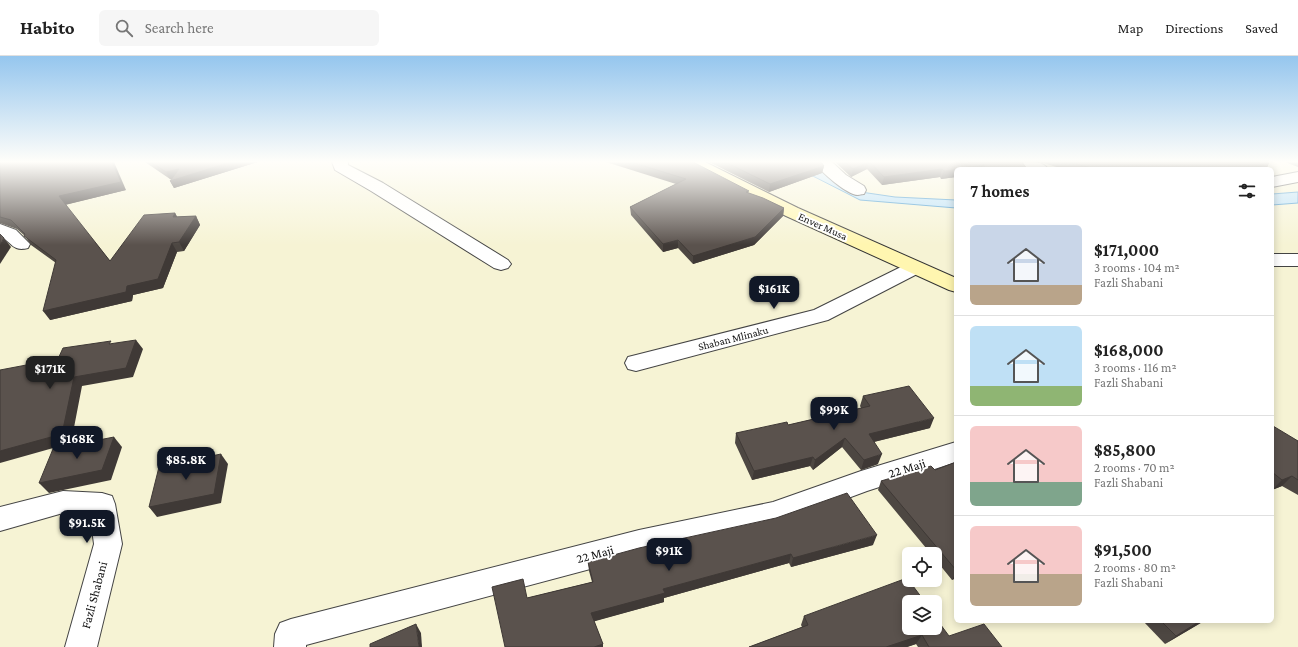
<!DOCTYPE html>
<meta charset="utf-8">
<style>
:root{--surface:#fff;--page:#f6f6f6;--text:#222;--muted:#767676;--line:#e0e0e0;--accent:#111827}
body{margin:0;font-family:"Crimson Pro",serif;background:var(--page);color:var(--text);height:100vh;display:flex;flex-direction:column;font-size:15px;white-space:nowrap}
*{box-sizing:border-box;margin:0}
p{font-size:13px;color:var(--muted)}
.icon{flex:none;width:22px;height:22px;fill:none;stroke:currentColor;stroke-width:2;stroke-linecap:round;stroke-linejoin:round}
.map{position:relative;flex:1;overflow:hidden}
.sheet{position:absolute;left:954px;top:111px;width:320px;height:456px;display:flex;flex-direction:column;background:var(--surface);border-radius:6px;box-shadow:0 2px 10px #0003}
.sheet>*{flex:none}
.fabs{position:absolute;left:902px;top:491px;display:grid;gap:8px}
.fabs a{display:grid;place-items:center;width:40px;height:40px;border-radius:6px;background:var(--surface);box-shadow:0 2px 10px #0003;font-size:20px}
.price{position:absolute;translate:-50% -34px;padding:0 9px;border-radius:8px;background:var(--accent);color:#fff;font-size:13px;line-height:26px;filter:drop-shadow(0 1px 2px #0008)}
.price::after{content:'';position:absolute;left:50%;top:24px;width:12px;height:9px;margin-left:-6px;background:inherit;clip-path:polygon(0 0,100% 0,50% 100%)}
.price.selected{background:#222;color:#fff}
ul{padding:0;list-style:none}
li{display:flex;align-items:center;gap:12px;height:100px;padding:0 16px}
li+li{border-top:1px solid var(--line)}
li span{display:grid;place-items:center;flex:none;width:112px;height:80px;border-radius:6px;color:#555}
li>.icon{margin-inline-start:auto}
span .icon{width:48px;height:48px;fill:#fffc;stroke-width:1}
li b{font-size:17px}
h2{display:flex;justify-content:space-between;align-items:center;height:48px;padding:0 16px;font-size:17px}
header{display:flex;align-items:center;gap:24px;box-sizing:border-box;height:56px;padding:0 20px;background:var(--surface);border-bottom:1px solid var(--line)}
header strong{font-size:19px}
nav{display:flex;gap:22px;margin-inline-start:auto;font-size:14px}
.search{width:280px;height:36px;background:var(--page);display:flex;align-items:center;gap:10px;box-sizing:border-box;padding:0 14px;border-radius:6px;color:var(--muted);font-size:15px}
.map>svg:first-child{display:block}
.farmland{fill:#f6f3d4;fill-rule:evenodd}
.water{fill:#b9e0f7;stroke:#3f96cf}
.lines{fill:none;stroke-linecap:round;stroke-linejoin:round}
.street-casing{stroke:#444;stroke-width:2}
.secondary-casing{stroke:#333;stroke-width:2}
.street{fill:#fff;fill-rule:evenodd}
.secondary{fill:#fff6b0;fill-rule:evenodd}
.wall{fill:#4d4742}
.shaded-wall{fill:#3f3936}
.building{fill:#5a524d;stroke:#3f3936}
.labels{text-anchor:middle;dominant-baseline:central;stroke-width:4;stroke-linejoin:round;paint-order:stroke}
.street-label{font-size:11px;fill:#111;stroke:#fff}
.near-street-label{font-size:13px;fill:#111;stroke:#fff}
</style>
<header>
<strong>Habito</strong>
<div class="search"><svg class="icon" aria-label="search" viewBox="0 0 24 24"><circle cx="10" cy="10" r="6"/><path d="M15 15l6 6"/></svg>Search here</div>
<nav><a>Map</a><a>Directions</a><a>Saved</a></nav>
</header>
<div class="map">
<svg width="1298" height="591" viewBox="0 0 1298 591">
<rect width="100%" height="100%" fill="#fffdf5"/>
<path class="farmland" d="M0,106H1298V591H0ZM956,113H1272V565H956ZM909,498H935V524H909ZM909,546H935V572H909Z"/>
<g class="water">
<polygon points="814,106 854,135 895,141 956,144 956,152 860,144 799,113"/>
<polygon points="1298,136 1298,147 1272,149 1272,138"/>
</g>
<g class="lines">
<g class="street-casing">
<g id="street">
<polygon points="332,106 348,106 348,109 383,127 508,204 511,208 508,212 501,214 494,212 371,135 335,114"/>
<path d="M814,106H832L846,119L864,130L866,134L864,138C863,138 858,139 858,139C847,139 820,115 814,106Z"/>
<path d="M1018,106C1029,106 1042,104 1048,113C1038,113 1025,116 1018,106Z"/>
<polygon points="1298,116 1298,126 1272,131 1272,121"/>
<path d="M0,168L16,174L30,188L28,192C12,196 12,186 0,180Z"/>
<rect x="1272" y="198" width="26" height="12"/>
<polygon points="914,206 921,208 924,212 921,216 828,264 636,315 628,313 625,307 628,301 636,299 814,254 907,208"/>
<polygon points="956,386 956,406 867,435 773,470 639,500 306,589 306,591 274,591 275,578 280,567 291,563 639,474 773,446 861,415"/>
<polygon points="63,435 102,437 112,440 115,448 122,488 97,591 65,591 94,488 90,459 63,457 0,475 0,451"/>
</g>
</g>
<g class="secondary-casing">
<polygon id="secondary" points="684,106 705,106 798,152 956,222 956,236 949,234 786,160 686,109"/>
</g>
<use href="#street" class="street"/>
<use href="#secondary" class="secondary"/>
</g>
<g class="wall">
<polygon points="0,106 126,134 65,149 110,205 175,157 177,161 196,160 200,169 184,195 177,196 163,232 133,239 132,245 50,264 56,207 31,189 25,180 17,173 0,167"/>
<polygon points="145,106 258,106 174,132 170,125 172,123 170,123"/>
<polygon points="606,106 693,106 749,137 784,152 783,160 754,189 693,208 678,192 663,196 631,159 630,151 676,128"/>
<polygon points="709,106 821,106 824,110 822,117 769,136"/>
<polygon points="835,106 1022,106 1027,113 956,113 956,121 941,123 940,121 882,129 867,113 851,121"/>
<polygon points="1040,106 1269,106 1266,113 1063,113"/>
<polygon points="1285,106 1298,106 1298,111"/>
<polygon points="863,340 930,372 874,386 878,408 861,414 842,391 813,414 810,410 752,424 735,387 736,377 788,369 861,352 860,350"/>
<polygon points="1272,371 1298,385 1298,439 1282,430 1272,434"/>
<polygon points="956,406 956,525 954,523 952,524 935,503 935,498 931,498 878,434 881,425 935,414"/>
<polygon points="873,489 791,511 789,507 664,542 664,546 594,565 603,588 603,591 505,591 527,542 592,526 589,515 588,506"/>
<polygon points="804,560 949,580 1002,591 918,591 916,588 907,591 749,591 802,571 801,569"/>
<polygon points="1143,565 1204,565 1165,588"/>
</g>
<g class="shaded-wall">
<polygon points="112,106 114,106 126,134 64,149 59,140"/>
<polygon points="231,106 258,106 174,132 170,125"/>
<polygon points="868,106 869,106 867,113 851,121 853,113"/>
<polygon points="984,109 982,113 960,113"/>
<polygon points="824,110 822,117 769,136 770,128"/>
<polygon points="179,113 183,120 170,123 166,116"/>
<polygon points="942,113 940,121 882,129 884,121"/>
<polygon points="956,114 956,121 941,123 944,115"/>
<polygon points="784,152 783,160 754,189 693,208 693,200"/>
<polygon points="175,157 180,166 173,161"/>
<polygon points="196,160 200,169 184,195 179,186"/>
<polygon points="4,182 11,191 0,208 0,189"/>
<polygon points="678,184 678,192 663,196 663,188"/>
<polygon points="172,187 177,196 163,232 133,239 132,245 50,264 43,255 127,230"/>
<polygon points="136,284 143,293 133,321 82,330 71,387 0,407 0,395 74,321"/>
<polygon points="934,362 930,372 865,388 869,378"/>
<polygon points="114,381 122,391 111,424 49,437 39,427"/>
<polygon points="845,382 842,391 813,414 815,404"/>
<polygon points="221,398 228,408 221,447 157,461 149,451"/>
<polygon points="882,398 878,408 861,414 864,404"/>
<polygon points="813,401 810,410 752,424 754,415"/>
<polygon points="1292,420 1282,430 1272,434 1282,424"/>
<polygon points="877,479 873,489 791,511 793,502"/>
<polygon points="791,498 789,507 664,542 664,546 592,566 591,557 663,533"/>
<polygon points="956,517 956,520 954,523 952,524"/>
<polygon points="1200,565 1204,565 1165,588 1176,580"/>
<polygon points="416,568 421,577 422,591 419,591"/>
<polygon points="922,579 916,588 907,591 886,591"/>
<polygon points="603,588 603,591 594,591"/>
</g>
<g class="building">
<polygon points="0,106 112,106 121,126 59,140 110,205 144,159 175,157 173,161 196,160 179,186 172,187 158,223 127,230 126,236 43,255 56,204 24,180 25,178 11,164 0,161"/>
<polygon points="151,106 231,106 170,125 179,113 166,116"/>
<polygon points="631,106 693,106 749,135 746,136 763,142 784,152 755,181 693,200 678,184 663,188 630,151 686,123"/>
<polygon points="725,106 821,106 824,110 770,128"/>
<polygon points="845,106 868,106 853,113"/>
<polygon points="870,106 1022,106 1027,113 985,113 984,109 956,113 956,114 944,115 942,113 884,121"/>
<polygon points="1070,106 1269,106 1266,113 1094,113"/>
<polygon points="0,178 4,182 0,189"/>
<polygon points="136,284 126,312 74,321 62,378 0,395 0,314 58,303 63,292 111,285 109,288"/>
<polygon points="909,330 934,362 869,378 882,398 864,404 845,382 815,404 813,401 754,415 736,377 787,366 788,369 870,350 863,340"/>
<polygon points="1273,370 1298,385 1298,424 1292,420 1282,424 1272,416 1272,371"/>
<polygon points="114,381 102,414 39,427 53,393"/>
<polygon points="221,398 214,438 149,451 159,411"/>
<polygon points="956,406 956,514 881,425 931,410 935,414"/>
<polygon points="847,437 877,479 793,502 791,498 663,533 665,537 591,557 603,588 594,591 505,591 492,531 523,523 527,542 593,526 588,506 639,492 776,462"/>
<polygon points="907,522 925,546 909,546 909,572 935,572 935,561 949,580 984,568 1002,591 929,591 922,579 886,591 749,591 808,569 804,560"/>
<polygon points="1161,565 1200,565 1176,580"/>
<polygon points="416,568 419,591 370,591 370,588"/>
</g>
<linearGradient id="sky" x2="0" y2="1"><stop stop-color="#95c6ee"/><stop offset="0.56" stop-color="#fffefa"/><stop offset="1" stop-color="#fffefa" stop-opacity="0"/></linearGradient>
<rect width="1298" height="189" fill="url(#sky)"/>
<g class="labels">
<g class="street-label">
<text transform="translate(823 170) rotate(24)">Enver Musa</text>
<text transform="translate(733 282) rotate(-14)">Shaban Mlinaku</text>
</g>
<g class="near-street-label">
<text transform="translate(907 412) rotate(-17)">22 Maji</text>
<text transform="translate(595 498) rotate(-15)">22 Maji</text>
<text transform="translate(94 539) rotate(-75)">Fazli Shabani</text>
</g>
</g>
</svg>
<div class="fabs">
<a><svg class="icon" aria-label="locate" viewBox="0 0 24 24"><circle cx="12" cy="12" r="6"/><path d="M12 2v4M12 18v4M2 12h4M18 12h4"/></svg></a>
<a><svg class="icon" aria-label="layers" viewBox="0 0 24 24"><path d="M12 4l9 5-9 5-9-5zM3 14l9 5 9-5"/></svg></a>
</div>
<b class="price" style="left:774px;top:254px">$161K</b>
<b class="price selected" style="left:50px;top:334px">$171K</b>
<b class="price" style="left:834px;top:375px">$99K</b>
<b class="price" style="left:77px;top:404px">$168K</b>
<b class="price" style="left:186px;top:425px">$85.8K</b>
<b class="price" style="left:87px;top:488px">$91.5K</b>
<b class="price" style="left:669px;top:516px">$91K</b>
<section class="sheet">
<h2>7 homes<svg class="icon" aria-label="filters" viewBox="0 0 24 24"><path d="M4 7h16M4 17h16"/><circle cx="9" cy="7" r="2"/><circle cx="15" cy="17" r="2"/></svg></h2>
<ul>
<li><span style="background:linear-gradient(#c9d6e8 75%,#b9a48a 0)"><svg class="icon" aria-label="home" viewBox="0 0 24 24"><path d="M3 11l9-7 9 7M6 9v11h12V9"/></svg></span><div><b>$171,000</b><p>3 rooms · 104 m²</p><p>Fazli Shabani</p></div></li>
<li><span style="background:linear-gradient(#bfe0f5 75%,#8fb573 0)"><svg class="icon" aria-label="home" viewBox="0 0 24 24"><path d="M3 11l9-7 9 7M6 9v11h12V9"/></svg></span><div><b>$168,000</b><p>3 rooms · 116 m²</p><p>Fazli Shabani</p></div></li>
<li><span style="background:linear-gradient(#f6c9c9 70%,#7fa58c 0)"><svg class="icon" aria-label="home" viewBox="0 0 24 24"><path d="M3 11l9-7 9 7M6 9v11h12V9"/></svg></span><div><b>$85,800</b><p>2 rooms · 70 m²</p><p>Fazli Shabani</p></div></li>
<li><span style="background:linear-gradient(#f6c9c9 60%,#b9a48a 0)"><svg class="icon" aria-label="home" viewBox="0 0 24 24"><path d="M3 11l9-7 9 7M6 9v11h12V9"/></svg></span><div><b>$91,500</b><p>2 rooms · 80 m²</p><p>Fazli Shabani</p></div></li>
</ul>
</section>
</div>
